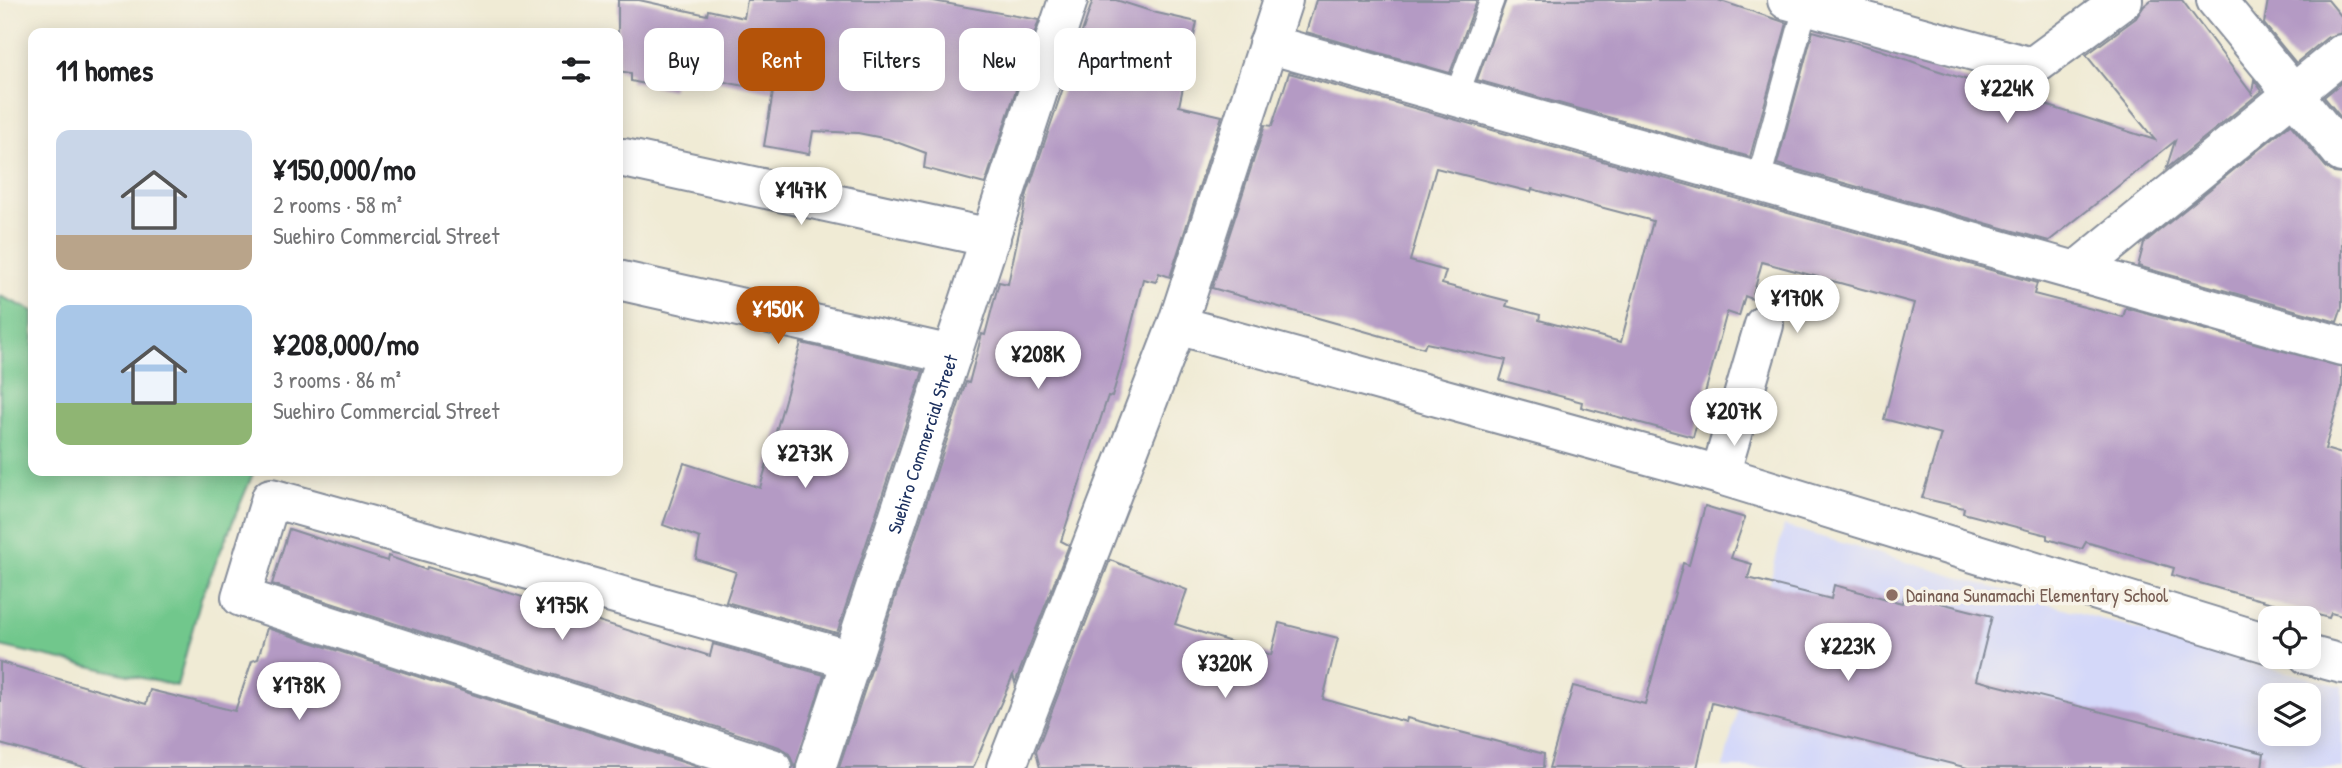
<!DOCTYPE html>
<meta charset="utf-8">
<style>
:root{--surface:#fff;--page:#f6f6f6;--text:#202124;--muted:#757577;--accent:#b45309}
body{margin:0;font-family:"Patrick Hand",sans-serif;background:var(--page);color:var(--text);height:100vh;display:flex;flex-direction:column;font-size:26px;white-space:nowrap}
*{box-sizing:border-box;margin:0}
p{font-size:23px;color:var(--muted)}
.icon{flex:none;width:38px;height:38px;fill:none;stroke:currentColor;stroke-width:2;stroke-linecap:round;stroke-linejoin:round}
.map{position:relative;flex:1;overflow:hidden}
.side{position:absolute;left:28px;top:28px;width:595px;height:448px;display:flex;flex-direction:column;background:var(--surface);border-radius:14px;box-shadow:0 4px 18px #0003}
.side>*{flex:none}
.top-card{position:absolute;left:644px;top:28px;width:665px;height:63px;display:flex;gap:14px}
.tools{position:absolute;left:2258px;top:606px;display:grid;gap:14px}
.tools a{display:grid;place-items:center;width:63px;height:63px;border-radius:14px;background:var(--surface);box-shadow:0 4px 18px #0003;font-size:35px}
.price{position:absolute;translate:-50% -60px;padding:0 16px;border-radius:24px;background:#fff;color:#222;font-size:23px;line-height:46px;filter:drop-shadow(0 2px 4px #0008)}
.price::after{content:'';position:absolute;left:50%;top:42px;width:21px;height:16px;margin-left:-10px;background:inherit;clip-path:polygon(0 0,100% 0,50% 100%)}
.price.current{background:var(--accent);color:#fff}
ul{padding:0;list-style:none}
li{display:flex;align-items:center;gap:21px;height:175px;padding:0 28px}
li span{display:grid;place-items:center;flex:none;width:196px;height:140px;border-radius:14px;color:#555}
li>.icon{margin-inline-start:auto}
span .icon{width:84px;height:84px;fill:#fffc;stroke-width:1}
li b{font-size:30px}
h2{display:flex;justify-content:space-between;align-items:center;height:84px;padding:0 28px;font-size:30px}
.pill{padding:0 24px;border-radius:14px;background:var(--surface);box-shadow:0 4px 18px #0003;font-size:24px;line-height:63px}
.pill.current{background:var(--accent);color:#fff}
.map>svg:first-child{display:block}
.built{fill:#d4d8f9;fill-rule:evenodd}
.green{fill:#71c78c;stroke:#467b75;stroke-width:2}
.building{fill:#b49ac4;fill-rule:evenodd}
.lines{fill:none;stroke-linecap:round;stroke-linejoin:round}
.lane-casing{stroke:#868d9a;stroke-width:26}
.street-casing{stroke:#868d9a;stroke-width:42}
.lane{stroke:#fff;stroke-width:23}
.street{stroke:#fff;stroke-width:38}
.education-dot{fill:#8d6e63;stroke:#f7f3e8;stroke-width:2.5}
.labels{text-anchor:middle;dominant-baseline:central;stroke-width:7;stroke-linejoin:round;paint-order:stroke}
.street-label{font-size:19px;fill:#1b2f5e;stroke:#f7f3e8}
.education-label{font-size:19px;fill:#785e54;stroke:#f7f3e8;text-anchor:start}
</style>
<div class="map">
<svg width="2342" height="768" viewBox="0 0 2342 768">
<rect width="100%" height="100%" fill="#f7f3e8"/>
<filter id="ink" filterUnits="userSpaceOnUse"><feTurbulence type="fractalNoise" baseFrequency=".0143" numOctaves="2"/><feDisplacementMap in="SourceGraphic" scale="14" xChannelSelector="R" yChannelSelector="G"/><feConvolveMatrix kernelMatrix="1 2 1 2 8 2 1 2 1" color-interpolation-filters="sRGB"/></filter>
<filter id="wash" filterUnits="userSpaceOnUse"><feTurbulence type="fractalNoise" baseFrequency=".00686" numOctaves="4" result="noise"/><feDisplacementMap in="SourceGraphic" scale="28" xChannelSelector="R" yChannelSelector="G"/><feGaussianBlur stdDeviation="1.57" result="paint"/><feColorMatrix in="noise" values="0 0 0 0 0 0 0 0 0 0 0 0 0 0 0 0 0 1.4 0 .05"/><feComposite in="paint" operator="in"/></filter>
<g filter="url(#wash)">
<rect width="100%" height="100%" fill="#f0ebd5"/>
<path class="built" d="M1784,526L2251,663L2342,686V768H1723ZM2270,695H2308V733H2270Z"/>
<polygon class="green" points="0,296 33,311 33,471 254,471 201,598 177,686 0,646"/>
<g id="blocks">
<g class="building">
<polygon points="618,0 639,0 707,15 708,10 744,18 747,0 928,0 1039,20 985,184 924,168 926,153 888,139 858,133 813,131 809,154 764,146 773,92 676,72 672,90 631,81 631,73 618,71"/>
<polygon points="1093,0 1116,0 1157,13 1197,22 1179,106 1222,116 1170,277 1159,273 1156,282 1143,279 1123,359 1112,397 1108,396 1061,541 1069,545 1015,683 1013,675 973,768 839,768 966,382 969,383 982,334 985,335 999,282 1008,284 1027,194"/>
<polygon points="1316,0 1477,0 1450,73 1306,32"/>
<polygon points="1506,0 1718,0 1787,23 1750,157 1477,80"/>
<polygon points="2151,0 2182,0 2252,94 2254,80 2262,91 2166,169 2175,141 2049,241 1777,164 1813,31 1881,50 1930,68 2155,140 2086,55 2136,18 2144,6"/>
<polygon points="2268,0 2328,0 2342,17 2342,33 2328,37 2296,63 2264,24"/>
<path d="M1289,73L2037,283L2034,294L2123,317L2126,308L2342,367V389L2325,449L2342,454V616L2331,613L2329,618L2224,590L2172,575L2174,568L2086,542L2082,549L2047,539V535L1963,513L1964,508L1922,498L1941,434L1884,419L1914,303L1762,262L1752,299L1745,296L1739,316L1727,312L1693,437L1581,407L1582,402L1500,380L1506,360L1426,343L1424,348L1212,288L1265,125L1272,126ZM1436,168L1531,192L1532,189L1653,221L1621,342L1539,320L1540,315L1506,306L1508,301L1442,284L1446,271L1410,261Z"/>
<polygon points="2342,82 2342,119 2324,97"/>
<polygon points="2290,124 2326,167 2334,173 2342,174 2342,307 2337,322 2138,266 2144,243"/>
<polygon points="801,343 923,371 837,633 726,602 736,572 696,559 700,538 663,525 684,463 760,488"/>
<polygon points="1705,506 1745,518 1731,558 1752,564 1748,578 1831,599 1834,585 1902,603 1905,594 1992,616 1976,680 2264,753 2262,768 1968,768 1712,703 1697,768 1549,768 1573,686 1645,704 1683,563 1689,565"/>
<polygon points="289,529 387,561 388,556 426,570 427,567 710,656 713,644 824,675 795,768 789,754 779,747 272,584"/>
<polygon points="1110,560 1187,590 1175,624 1271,655 1279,623 1338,638 1323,699 1406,722 1407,718 1544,754 1543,768 1040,768 1036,752"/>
<polygon points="267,628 701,768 88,768 0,744 0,662 146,704 150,690 235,711 252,661 258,659"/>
</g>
</g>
</g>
<g filter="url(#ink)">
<use href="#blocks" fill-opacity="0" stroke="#868d9a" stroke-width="2"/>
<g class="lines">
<g class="lane-casing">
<g id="lane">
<polyline points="1456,97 1492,0"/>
<polyline points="1758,182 1806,5"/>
</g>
</g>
<g class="street-casing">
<g id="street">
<polyline points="1787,0 2032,67 2123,0"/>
<polyline points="2216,0 2342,153"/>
<polyline points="1268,44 2342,346"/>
<polyline points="624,158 991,238"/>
<polyline points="2076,271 2342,54"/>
<polyline points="618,280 952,355"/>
<polyline points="1177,325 1720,475 2270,644"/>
<polyline points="1720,475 1764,325"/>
<polyline points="2308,655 2342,664"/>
<polyline points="772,768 241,597 271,498 852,660"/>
<path id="s1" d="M816,768L1068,0"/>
<polyline points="1006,768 1177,325 1283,0"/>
</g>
</g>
<use href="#lane" class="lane"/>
<use href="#street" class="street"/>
</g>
</g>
<circle class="education-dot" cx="1892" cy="595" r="7"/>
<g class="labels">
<g class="street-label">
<text stroke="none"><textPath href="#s1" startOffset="341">Suehiro Commercial Street</textPath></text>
</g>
<g class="education-label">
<text x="1906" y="595">Dainana Sunamachi Elementary School</text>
</g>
</g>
</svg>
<div class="tools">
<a><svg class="icon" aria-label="locate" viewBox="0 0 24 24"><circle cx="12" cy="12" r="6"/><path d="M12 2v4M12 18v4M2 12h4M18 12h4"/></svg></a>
<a><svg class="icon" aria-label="layers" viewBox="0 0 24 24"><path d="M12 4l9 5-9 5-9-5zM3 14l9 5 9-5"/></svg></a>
</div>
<b class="price" style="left:2007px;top:125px">¥224K</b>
<b class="price" style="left:801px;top:227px">¥147K</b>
<b class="price" style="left:1797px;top:335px">¥170K</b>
<b class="price current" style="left:778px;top:346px">¥150K</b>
<b class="price" style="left:1038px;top:391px">¥208K</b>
<b class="price" style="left:1734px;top:448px">¥207K</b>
<b class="price" style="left:805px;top:490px">¥273K</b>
<b class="price" style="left:562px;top:642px">¥175K</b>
<b class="price" style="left:1848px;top:683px">¥223K</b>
<b class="price" style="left:1225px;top:700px">¥320K</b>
<b class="price" style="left:299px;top:722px">¥178K</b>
<div class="top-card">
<a class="pill">Buy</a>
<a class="pill current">Rent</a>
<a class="pill">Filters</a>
<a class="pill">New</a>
<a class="pill">Apartment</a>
</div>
<section class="side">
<h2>11 homes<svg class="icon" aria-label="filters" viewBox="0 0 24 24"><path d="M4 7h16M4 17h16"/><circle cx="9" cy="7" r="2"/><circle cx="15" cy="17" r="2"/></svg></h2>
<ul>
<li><span style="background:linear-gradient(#c9d6e8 75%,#b9a48a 0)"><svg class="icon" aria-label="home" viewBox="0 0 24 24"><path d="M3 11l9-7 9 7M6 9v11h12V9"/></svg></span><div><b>¥150,000/mo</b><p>2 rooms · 58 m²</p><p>Suehiro Commercial Street</p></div></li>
<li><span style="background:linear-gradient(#a9c7e8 70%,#8fb573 0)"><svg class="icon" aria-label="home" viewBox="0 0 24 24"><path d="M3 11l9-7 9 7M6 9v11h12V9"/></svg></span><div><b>¥208,000/mo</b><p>3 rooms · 86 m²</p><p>Suehiro Commercial Street</p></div></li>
</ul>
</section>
</div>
